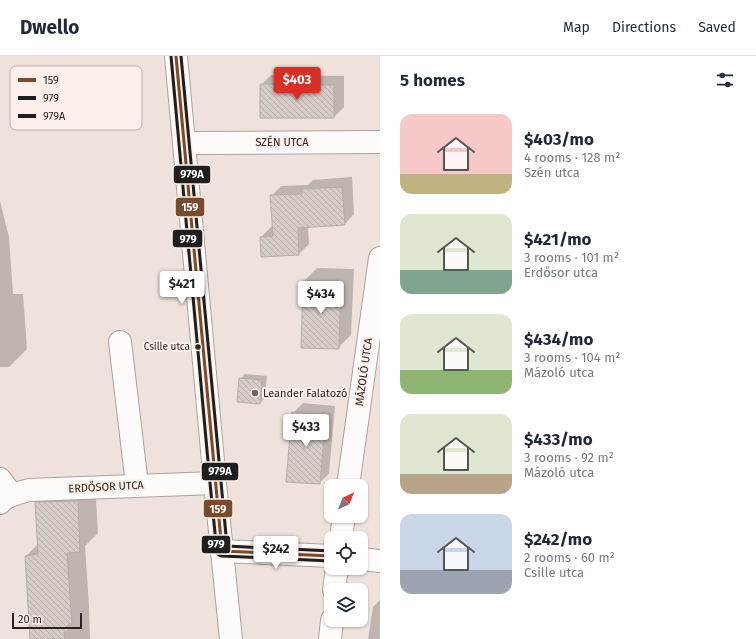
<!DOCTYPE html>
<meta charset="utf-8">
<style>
:root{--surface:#fff;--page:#f2f2f3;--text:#1f2937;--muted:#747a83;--line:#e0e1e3;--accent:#d93025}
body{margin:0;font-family:"Fira Sans",sans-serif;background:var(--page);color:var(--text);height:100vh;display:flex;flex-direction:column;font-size:15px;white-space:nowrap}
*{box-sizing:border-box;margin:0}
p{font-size:13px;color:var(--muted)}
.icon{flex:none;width:22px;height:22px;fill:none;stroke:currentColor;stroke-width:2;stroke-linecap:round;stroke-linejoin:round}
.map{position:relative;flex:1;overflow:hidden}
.side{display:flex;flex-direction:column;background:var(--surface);width:376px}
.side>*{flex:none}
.needle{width:26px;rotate:43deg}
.fabs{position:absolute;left:324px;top:423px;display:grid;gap:8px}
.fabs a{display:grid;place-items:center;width:44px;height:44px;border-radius:8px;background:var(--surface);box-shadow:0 1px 3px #0004;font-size:20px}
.scale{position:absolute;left:12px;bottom:10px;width:70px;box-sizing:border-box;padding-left:4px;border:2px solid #2b231f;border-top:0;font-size:11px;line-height:14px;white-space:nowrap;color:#2b231f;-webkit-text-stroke:3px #fdefe9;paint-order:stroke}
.price{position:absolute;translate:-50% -34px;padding:0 9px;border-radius:4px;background:#fff;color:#222;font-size:13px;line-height:26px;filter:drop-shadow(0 1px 2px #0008)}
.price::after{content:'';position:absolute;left:50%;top:24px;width:12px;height:9px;margin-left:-6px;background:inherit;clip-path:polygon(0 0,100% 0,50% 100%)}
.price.selected{background:var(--accent);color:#fff}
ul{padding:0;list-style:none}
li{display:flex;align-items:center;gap:12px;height:100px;padding:0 20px}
li span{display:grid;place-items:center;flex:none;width:112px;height:80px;border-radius:12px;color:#555}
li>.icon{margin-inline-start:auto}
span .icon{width:48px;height:48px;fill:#fffc;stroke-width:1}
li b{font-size:17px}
h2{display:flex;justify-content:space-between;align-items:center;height:48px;padding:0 20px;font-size:17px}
header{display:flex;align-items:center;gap:24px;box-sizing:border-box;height:56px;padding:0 20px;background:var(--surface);border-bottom:1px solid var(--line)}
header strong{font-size:19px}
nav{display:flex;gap:22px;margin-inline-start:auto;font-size:14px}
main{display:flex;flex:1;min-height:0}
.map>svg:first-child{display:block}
.shadow{fill:#0003}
.building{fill:url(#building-back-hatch);stroke:#b6ada9}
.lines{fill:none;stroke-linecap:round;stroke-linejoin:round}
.minor-casing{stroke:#aba29e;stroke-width:24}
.minor{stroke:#fdfbfa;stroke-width:22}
.bus-1-casing{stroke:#fdefe9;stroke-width:6}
.bus-2-casing{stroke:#fdefe9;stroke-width:6}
.bus-3-casing{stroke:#fdefe9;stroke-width:6}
.bus-1{stroke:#7a4b2a;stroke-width:3}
.bus-2{stroke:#1e1e1e;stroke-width:3}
.bus-3{stroke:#1e1e1e;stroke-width:3}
.bus-dot{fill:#2b231f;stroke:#fdefe9;stroke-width:1.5}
.poi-dot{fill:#706662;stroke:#fdefe9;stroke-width:1.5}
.labels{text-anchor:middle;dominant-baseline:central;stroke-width:4;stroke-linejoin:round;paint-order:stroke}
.bus-label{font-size:10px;fill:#2b231f;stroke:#fdefe9;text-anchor:end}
.street-label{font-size:11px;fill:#2b231f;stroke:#fdefe9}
.poi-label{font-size:11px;fill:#2b231f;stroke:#fdefe9;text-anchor:start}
.key{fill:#fdefe9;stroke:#beb2ac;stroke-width:1}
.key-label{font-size:11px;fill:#2b231f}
.line-badge{stroke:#fdefe9;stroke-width:1.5}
.badge-label{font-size:11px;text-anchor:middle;font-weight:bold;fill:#fff}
</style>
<header>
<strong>Dwello</strong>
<nav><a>Map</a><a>Directions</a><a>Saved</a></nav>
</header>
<main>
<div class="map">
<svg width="380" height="583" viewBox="0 0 380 583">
<defs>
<pattern id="building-back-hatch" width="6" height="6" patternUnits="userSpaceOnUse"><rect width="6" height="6" fill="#d5cbc7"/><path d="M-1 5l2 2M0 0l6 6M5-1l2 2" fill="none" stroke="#b7aeaa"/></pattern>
</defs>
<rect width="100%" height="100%" fill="#efe2dd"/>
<g class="shadow">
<polygon points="271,19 344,20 344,51 334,61 261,29"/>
<polygon points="352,121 354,158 345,168 308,170 309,188 299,198 261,181 271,171 273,171 271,140 281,130 308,129 313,124"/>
<polygon points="0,145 9,181 13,238 23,238 27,293 9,311 0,311"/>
<polygon points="317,212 354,213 351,279 338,292 304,225"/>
<polygon points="245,318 267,320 265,342 260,347 240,323"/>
<polygon points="303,347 335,350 329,418 319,427 293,357"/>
<polygon points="95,427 98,477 85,490 89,550 90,583 31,583 26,500 38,488 36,447 54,429"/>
<polygon points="380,544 380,583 368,583 373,551"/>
</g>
<g class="building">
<polygon points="260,28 334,29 334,62 260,62"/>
<polygon points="342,131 345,169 298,172 299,199 261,201 260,181 273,180 270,139 302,138 302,133"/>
<polygon points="303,225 341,226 339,293 301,292"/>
<polygon points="239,322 262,324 260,348 237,346"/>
<polygon points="292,356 326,359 320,428 286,426"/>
<polygon points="78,445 80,496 67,497 72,568 68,568 68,576 64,576 65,583 30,583 25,500 38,498 35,446"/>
</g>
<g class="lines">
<g class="minor-casing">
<g id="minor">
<polyline points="176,0 215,427 231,583"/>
<polyline points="184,87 380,86"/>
<polyline points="120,286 137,429"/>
<polyline points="0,423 12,439"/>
<polyline points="348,430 380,202"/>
<path d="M0,447C6,439 19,437 29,434L215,427"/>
<polyline points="341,482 344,460"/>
<polyline points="222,495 331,500"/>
<polyline points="361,503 380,505"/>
<polyline points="334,534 337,512"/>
<polyline points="330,583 332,564"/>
</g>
</g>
<use href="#minor" class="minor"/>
<g class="bus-1-casing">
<polyline id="bus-1" points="176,0 222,495 331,500"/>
</g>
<g class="bus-2-casing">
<polyline id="bus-2" points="171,0 210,427 217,497 219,499 222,500 331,505"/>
</g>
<g class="bus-3-casing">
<polyline id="bus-3" points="181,0 227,490 331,495"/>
</g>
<use href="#bus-1" class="bus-1"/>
<use href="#bus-2" class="bus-2"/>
<use href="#bus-3" class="bus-3"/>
</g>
<circle class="bus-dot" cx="198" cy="291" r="3.5"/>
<circle class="poi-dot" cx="255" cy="337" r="4"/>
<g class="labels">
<g class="bus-label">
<text x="190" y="291">Csille utca</text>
</g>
<g class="street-label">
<text x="282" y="86">SZÉN UTCA</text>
<text transform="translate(364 316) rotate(-82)">MÁZOLÓ UTCA</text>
<text transform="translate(106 431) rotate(-3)">ERDŐSOR UTCA</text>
</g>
<g class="poi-label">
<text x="263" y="337">Leander Falatozó</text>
</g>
</g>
<rect x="10" y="10" width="132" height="64" rx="6" class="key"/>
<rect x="18" y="22" width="18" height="4" fill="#7a4b2a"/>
<rect x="18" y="40" width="18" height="4" fill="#1e1e1e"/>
<rect x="18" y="58" width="18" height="4" fill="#1e1e1e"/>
<g class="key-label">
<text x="43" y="28">159</text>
<text x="43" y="46">979</text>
<text x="43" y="64">979A</text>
</g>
<g class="line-badge">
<rect x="173" y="109" width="38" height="19" rx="4" fill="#1e1e1e"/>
<rect x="175" y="141" width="30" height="20" rx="4" fill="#7a4b2a"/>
<rect x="172" y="173" width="31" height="19" rx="4" fill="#1e1e1e"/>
<rect x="201" y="406" width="38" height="19" rx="4" fill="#1e1e1e"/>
<rect x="203" y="443" width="30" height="19" rx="4" fill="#7a4b2a"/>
<rect x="201" y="479" width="30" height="19" rx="4" fill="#1e1e1e"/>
</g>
<g class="badge-label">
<text x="192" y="122">979A</text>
<text x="190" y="155">159</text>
<text x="188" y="187">979</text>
<text x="220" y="419">979A</text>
<text x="218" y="457">159</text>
<text x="216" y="492">979</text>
</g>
</svg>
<div class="fabs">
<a><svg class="needle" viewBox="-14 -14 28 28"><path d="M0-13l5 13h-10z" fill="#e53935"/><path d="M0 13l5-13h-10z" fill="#747a83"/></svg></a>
<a><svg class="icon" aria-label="locate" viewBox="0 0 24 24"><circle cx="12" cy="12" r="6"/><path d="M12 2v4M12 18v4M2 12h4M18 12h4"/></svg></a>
<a><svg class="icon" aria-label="layers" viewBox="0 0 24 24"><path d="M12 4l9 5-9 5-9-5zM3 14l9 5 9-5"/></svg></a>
</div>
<div class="scale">20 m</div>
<b class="price selected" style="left:297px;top:45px">$403</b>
<b class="price" style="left:182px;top:249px">$421</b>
<b class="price" style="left:321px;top:259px">$434</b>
<b class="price" style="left:306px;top:392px">$433</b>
<b class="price" style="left:276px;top:514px">$242</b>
</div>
<section class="side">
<h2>5 homes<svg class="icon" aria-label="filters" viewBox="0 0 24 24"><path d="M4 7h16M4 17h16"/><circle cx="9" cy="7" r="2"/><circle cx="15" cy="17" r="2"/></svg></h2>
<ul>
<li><span style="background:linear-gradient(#f6c9c9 75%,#c2b280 0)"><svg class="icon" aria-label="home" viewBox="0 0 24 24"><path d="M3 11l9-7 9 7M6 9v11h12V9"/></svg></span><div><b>$403/mo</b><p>4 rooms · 128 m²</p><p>Szén utca</p></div></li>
<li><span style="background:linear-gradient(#dfe7d0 70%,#7fa58c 0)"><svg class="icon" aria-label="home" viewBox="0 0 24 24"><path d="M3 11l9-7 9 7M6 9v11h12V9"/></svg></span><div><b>$421/mo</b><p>3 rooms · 101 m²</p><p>Erdősor utca</p></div></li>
<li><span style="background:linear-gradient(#dfe7d0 70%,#8fb573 0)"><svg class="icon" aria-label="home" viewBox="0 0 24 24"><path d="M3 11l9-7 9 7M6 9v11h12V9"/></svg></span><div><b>$434/mo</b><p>3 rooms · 104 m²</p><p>Mázoló utca</p></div></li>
<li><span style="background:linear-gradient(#dfe7d0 75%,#b9a48a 0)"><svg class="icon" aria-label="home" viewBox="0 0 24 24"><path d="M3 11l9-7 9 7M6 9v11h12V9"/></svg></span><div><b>$433/mo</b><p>3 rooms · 92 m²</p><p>Mázoló utca</p></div></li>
<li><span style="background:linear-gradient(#c9d6e8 70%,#9aa5b1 0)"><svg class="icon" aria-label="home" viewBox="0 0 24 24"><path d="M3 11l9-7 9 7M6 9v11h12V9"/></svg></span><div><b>$242/mo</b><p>2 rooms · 60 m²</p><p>Csille utca</p></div></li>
</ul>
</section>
</main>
